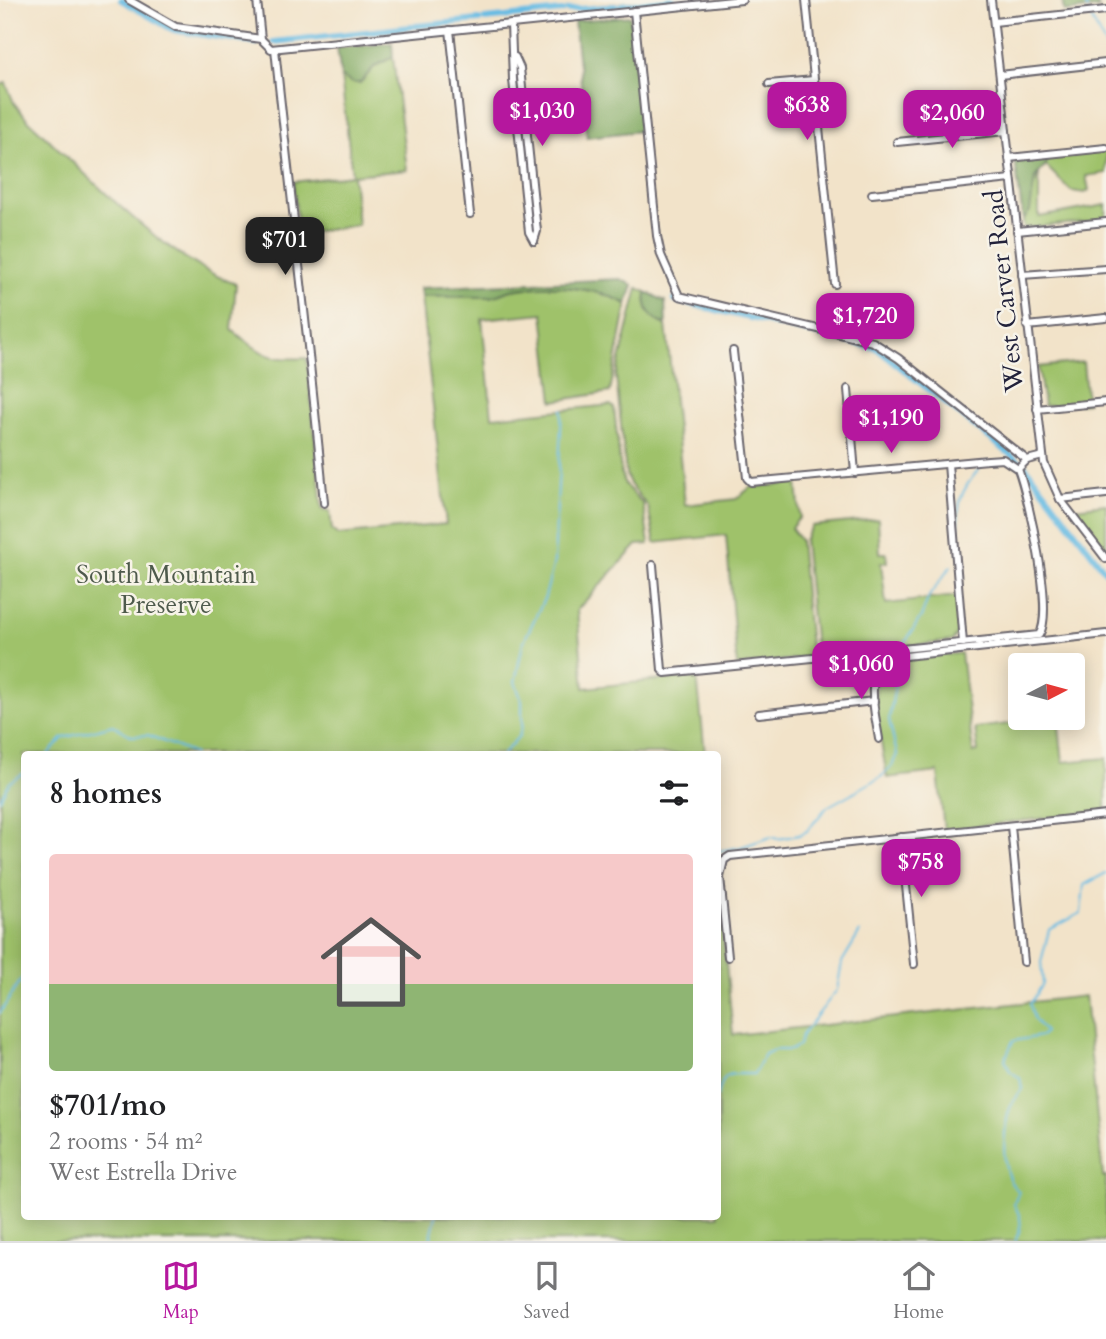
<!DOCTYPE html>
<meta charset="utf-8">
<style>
:root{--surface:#fff;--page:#f6f6f6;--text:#202124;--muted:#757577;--line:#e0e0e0;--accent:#b5179e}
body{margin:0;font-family:Cardo,serif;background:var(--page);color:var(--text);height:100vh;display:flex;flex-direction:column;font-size:26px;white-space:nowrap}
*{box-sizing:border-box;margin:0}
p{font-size:23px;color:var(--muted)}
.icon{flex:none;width:38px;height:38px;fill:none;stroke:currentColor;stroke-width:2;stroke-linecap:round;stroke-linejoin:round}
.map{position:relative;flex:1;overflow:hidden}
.panel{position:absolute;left:21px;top:751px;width:700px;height:469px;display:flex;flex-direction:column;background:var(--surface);border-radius:7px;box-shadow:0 4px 18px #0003}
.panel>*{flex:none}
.needle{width:46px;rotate:84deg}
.controls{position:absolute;left:1008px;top:653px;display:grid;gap:14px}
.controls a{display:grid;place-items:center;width:77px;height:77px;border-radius:7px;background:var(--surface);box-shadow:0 4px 18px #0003;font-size:35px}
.price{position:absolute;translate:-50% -60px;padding:0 16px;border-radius:14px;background:var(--accent);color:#fff;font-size:23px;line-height:46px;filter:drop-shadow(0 2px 4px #0008)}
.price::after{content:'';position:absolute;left:50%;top:42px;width:21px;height:16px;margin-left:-10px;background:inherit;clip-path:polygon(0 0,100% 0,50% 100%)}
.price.on{background:#222;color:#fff}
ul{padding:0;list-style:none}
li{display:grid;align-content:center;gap:14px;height:371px;padding:0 28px}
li+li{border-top:2px solid var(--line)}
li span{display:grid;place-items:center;height:217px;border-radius:7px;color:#555}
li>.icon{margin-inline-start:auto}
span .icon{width:126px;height:126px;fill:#fffc;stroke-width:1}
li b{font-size:30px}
h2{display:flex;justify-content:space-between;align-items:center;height:84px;padding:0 28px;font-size:30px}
.tab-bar{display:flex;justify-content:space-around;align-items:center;height:98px;border-top:2px solid var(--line);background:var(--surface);font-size:19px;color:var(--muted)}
.tab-bar a{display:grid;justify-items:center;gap:4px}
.tab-bar .on{color:var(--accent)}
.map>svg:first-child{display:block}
.green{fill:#9fc26b;stroke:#607253;stroke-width:2}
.forest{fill:#7fa85f;stroke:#50654d;stroke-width:2}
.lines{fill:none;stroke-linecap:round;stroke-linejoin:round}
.stream{stroke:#67bce3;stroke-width:2}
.canal{stroke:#67bce3;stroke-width:6}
.minor-casing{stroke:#6b666d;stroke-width:10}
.minor{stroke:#fff;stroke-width:6}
.labels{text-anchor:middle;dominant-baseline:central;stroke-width:5;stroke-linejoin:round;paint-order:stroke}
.street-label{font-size:26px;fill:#22223b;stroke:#f7f3e8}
.park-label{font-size:26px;fill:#4e5a4c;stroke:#f7f3e8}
</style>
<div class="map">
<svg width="1106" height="1241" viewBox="0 0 1106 1241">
<rect width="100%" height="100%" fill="#f7f3e8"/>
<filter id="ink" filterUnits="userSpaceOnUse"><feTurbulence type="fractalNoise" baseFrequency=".0143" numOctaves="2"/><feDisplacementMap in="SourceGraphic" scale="14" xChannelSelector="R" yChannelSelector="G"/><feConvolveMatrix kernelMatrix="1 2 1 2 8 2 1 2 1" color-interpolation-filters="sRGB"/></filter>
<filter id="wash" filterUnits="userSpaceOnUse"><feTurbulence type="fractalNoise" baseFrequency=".00686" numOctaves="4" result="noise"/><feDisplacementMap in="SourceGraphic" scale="28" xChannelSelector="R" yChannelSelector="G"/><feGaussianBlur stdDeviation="1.57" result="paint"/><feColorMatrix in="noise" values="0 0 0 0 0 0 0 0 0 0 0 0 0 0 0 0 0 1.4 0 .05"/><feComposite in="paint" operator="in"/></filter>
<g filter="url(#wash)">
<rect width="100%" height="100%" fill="#f2e3c9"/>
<g class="green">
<polygon points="393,57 407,170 353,175 358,225 299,234 293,182 352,175 341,76 352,83 360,83 375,66"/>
<path d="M6,83L14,103L28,120C86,173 163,258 236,284L232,330C263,354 267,361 307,358L322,509L330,511L332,530L338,535L446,524L421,297C443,296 464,297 486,297C495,297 503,292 512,290C550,284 592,286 627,304L610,392L553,401L543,313L482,319L492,417L611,405L614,408L621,472L625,485L643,504L649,544L637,545L577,610L584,688L697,676L705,754H24V1216H718V883L733,1035L1085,996L1103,1177H1106V1241H0V85Z"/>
<polygon points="1106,150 1106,173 1086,176 1089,190 1085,193 1071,191 1046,166 1047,156"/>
<path d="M1039,175V217L1106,205V220L1024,228L1023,220C1033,207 1028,187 1039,175Z"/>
<path d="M638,288L646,292C644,310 650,318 666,325L685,505L736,499L751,487L797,483L800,517L791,528L800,540L811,657L737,666L726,535L655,543L648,507L630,484L626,474L616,376Z"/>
<polygon points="1083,362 1087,403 1044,406 1038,367"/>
<polygon points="1106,504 1106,548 1075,508"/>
<polygon points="878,519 880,553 886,553 887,562 881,563 886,604 956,596 960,630 952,641 816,657 804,540 812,526"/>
<path d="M961,653L973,753L978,752L975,728L1058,718L1063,762L1106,758V811L944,830L938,772L887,778C883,750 872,705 877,678C878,671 883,666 889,661Z"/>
</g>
<g class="forest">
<polygon points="1062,0 1094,0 1099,8 1064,12"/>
<polygon points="630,16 640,131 587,137 574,21"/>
<polygon points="392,43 393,57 375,66 360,83 352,83 341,76 337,48"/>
<polygon points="1047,156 1046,166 1035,177 1030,211 1023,220 1015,160"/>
<path d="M620,279L633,285L627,304C592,286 550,284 512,290C503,292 495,297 486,297C464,297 443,296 421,297L420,288Z"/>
<path d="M646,292L665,301L666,325C650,318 644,310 646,292Z"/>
</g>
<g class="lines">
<g class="stream">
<polyline points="1084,0 1087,9"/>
<polyline points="1089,14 1106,47"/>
<path d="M958,553C960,512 951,501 980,468"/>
<polyline points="903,646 922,615 929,596 951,566"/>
<polyline points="48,754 63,738 113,725 132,736 148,735 194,754"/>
<polyline points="503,754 519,736 522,726 522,701 515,682 523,643 545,597 554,562 562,409"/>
<polyline points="0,799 9,782 24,773"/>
<polyline points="718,851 741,847 771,837 778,839 799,835 807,831 827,807 881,777 892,766 897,754 889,720 901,651"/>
<polyline points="0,1013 24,975"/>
<path d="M718,1095C725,1068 729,1075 754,1074L765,1054L774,1050H791L799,1045L802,1035L837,990L842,962L860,932"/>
<polyline points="430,1241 436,1216"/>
<path d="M1015,1241C1023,1225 1022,1219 1014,1204L1019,1191C999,1179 1003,1127 1010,1108C1013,1101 1018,1095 1022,1089L1020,1078L1010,1071L1005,1059L1013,1041L1041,1036L1045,1032L1034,1019L1030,1004L1043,984L1041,962L1049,930L1081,913L1084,885L1106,873"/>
</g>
<g class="canal">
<polyline points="121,0 173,30 256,43"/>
<polyline points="636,4 672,0"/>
<polyline points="621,5 631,4"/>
<polyline points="568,10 615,6"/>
<polyline points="485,19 562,11"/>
<polyline points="416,26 479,20"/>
<polyline points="274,42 411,27"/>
<polyline points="674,300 876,348 1026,467 1106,572"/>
</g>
</g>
</g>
<g filter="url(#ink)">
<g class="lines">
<g class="minor-casing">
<g id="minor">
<polyline points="129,0 176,27 261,39"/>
<polyline points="257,0 261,39 271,49 742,0"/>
<polyline points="806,0 835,284"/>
<polyline points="991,0 1044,463 1060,499 1106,559"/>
<polyline points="634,11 657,236 661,255 679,296 873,342 898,358 1027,460"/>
<polyline points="994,22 1106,10"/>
<polyline points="511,24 513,80 529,232 534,241"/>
<polyline points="450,30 470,214"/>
<path d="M275,49C291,200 310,351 324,503"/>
<polyline points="515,57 520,68 537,231 534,241"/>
<polyline points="1000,75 1106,63"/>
<polyline points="769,84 814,80"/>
<polyline points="897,142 1006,131"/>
<polyline points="1009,158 1106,148"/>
<polyline points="872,194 1011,179"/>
<polyline points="1017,231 1106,222"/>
<polyline points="1022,275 1106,269"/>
<polyline points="1027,326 1106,318"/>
<polyline points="733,351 747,478 751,482 988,460 1003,459 1018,469"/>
<polyline points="848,389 855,473"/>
<polyline points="1037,409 1106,402"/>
<polyline points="948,464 963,643"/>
<polyline points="1060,499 1106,494"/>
<path d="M653,565L662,670L665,673L1039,635C1055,613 1028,496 1018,469L1027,460L1043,456"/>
<polyline points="759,714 874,701"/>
<path d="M879,739C875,712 864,677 887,658L1106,634"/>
<polyline points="1011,826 1024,962"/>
<polyline points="901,837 914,964"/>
<polyline points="728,957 720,877 724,860 730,856 1106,815"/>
</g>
</g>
<use href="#minor" class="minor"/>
</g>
</g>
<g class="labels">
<g class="street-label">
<text transform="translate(1004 291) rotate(-96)">West Carver Road</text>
</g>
<g class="park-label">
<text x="166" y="574">South Mountain<tspan x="166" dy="30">Preserve</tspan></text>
</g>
</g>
</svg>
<div class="controls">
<a><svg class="needle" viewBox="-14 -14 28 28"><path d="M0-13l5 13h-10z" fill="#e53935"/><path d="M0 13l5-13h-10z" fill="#757577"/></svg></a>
</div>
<b class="price" style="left:807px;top:142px">$638</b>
<b class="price" style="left:542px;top:148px">$1,030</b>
<b class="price" style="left:952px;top:150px">$2,060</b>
<b class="price on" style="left:285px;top:277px">$701</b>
<b class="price" style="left:865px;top:353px">$1,720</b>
<b class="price" style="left:891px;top:455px">$1,190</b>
<b class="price" style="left:861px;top:701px">$1,060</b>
<b class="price" style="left:921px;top:899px">$758</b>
<section class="panel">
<h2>8 homes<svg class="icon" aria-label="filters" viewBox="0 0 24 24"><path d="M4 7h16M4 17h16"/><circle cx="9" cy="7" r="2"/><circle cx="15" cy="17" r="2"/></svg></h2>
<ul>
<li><span style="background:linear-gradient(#f6c9c9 60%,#8fb573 0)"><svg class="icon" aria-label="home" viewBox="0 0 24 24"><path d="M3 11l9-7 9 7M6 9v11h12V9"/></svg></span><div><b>$701/mo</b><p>2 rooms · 54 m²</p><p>West Estrella Drive</p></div></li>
</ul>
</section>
</div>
<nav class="tab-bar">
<a class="on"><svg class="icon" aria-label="map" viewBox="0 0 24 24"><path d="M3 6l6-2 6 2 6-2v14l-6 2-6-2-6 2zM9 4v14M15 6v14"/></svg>Map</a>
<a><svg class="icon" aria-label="saved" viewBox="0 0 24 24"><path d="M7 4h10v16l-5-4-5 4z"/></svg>Saved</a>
<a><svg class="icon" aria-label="home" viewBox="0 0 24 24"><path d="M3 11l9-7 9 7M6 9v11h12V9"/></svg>Home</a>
</nav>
